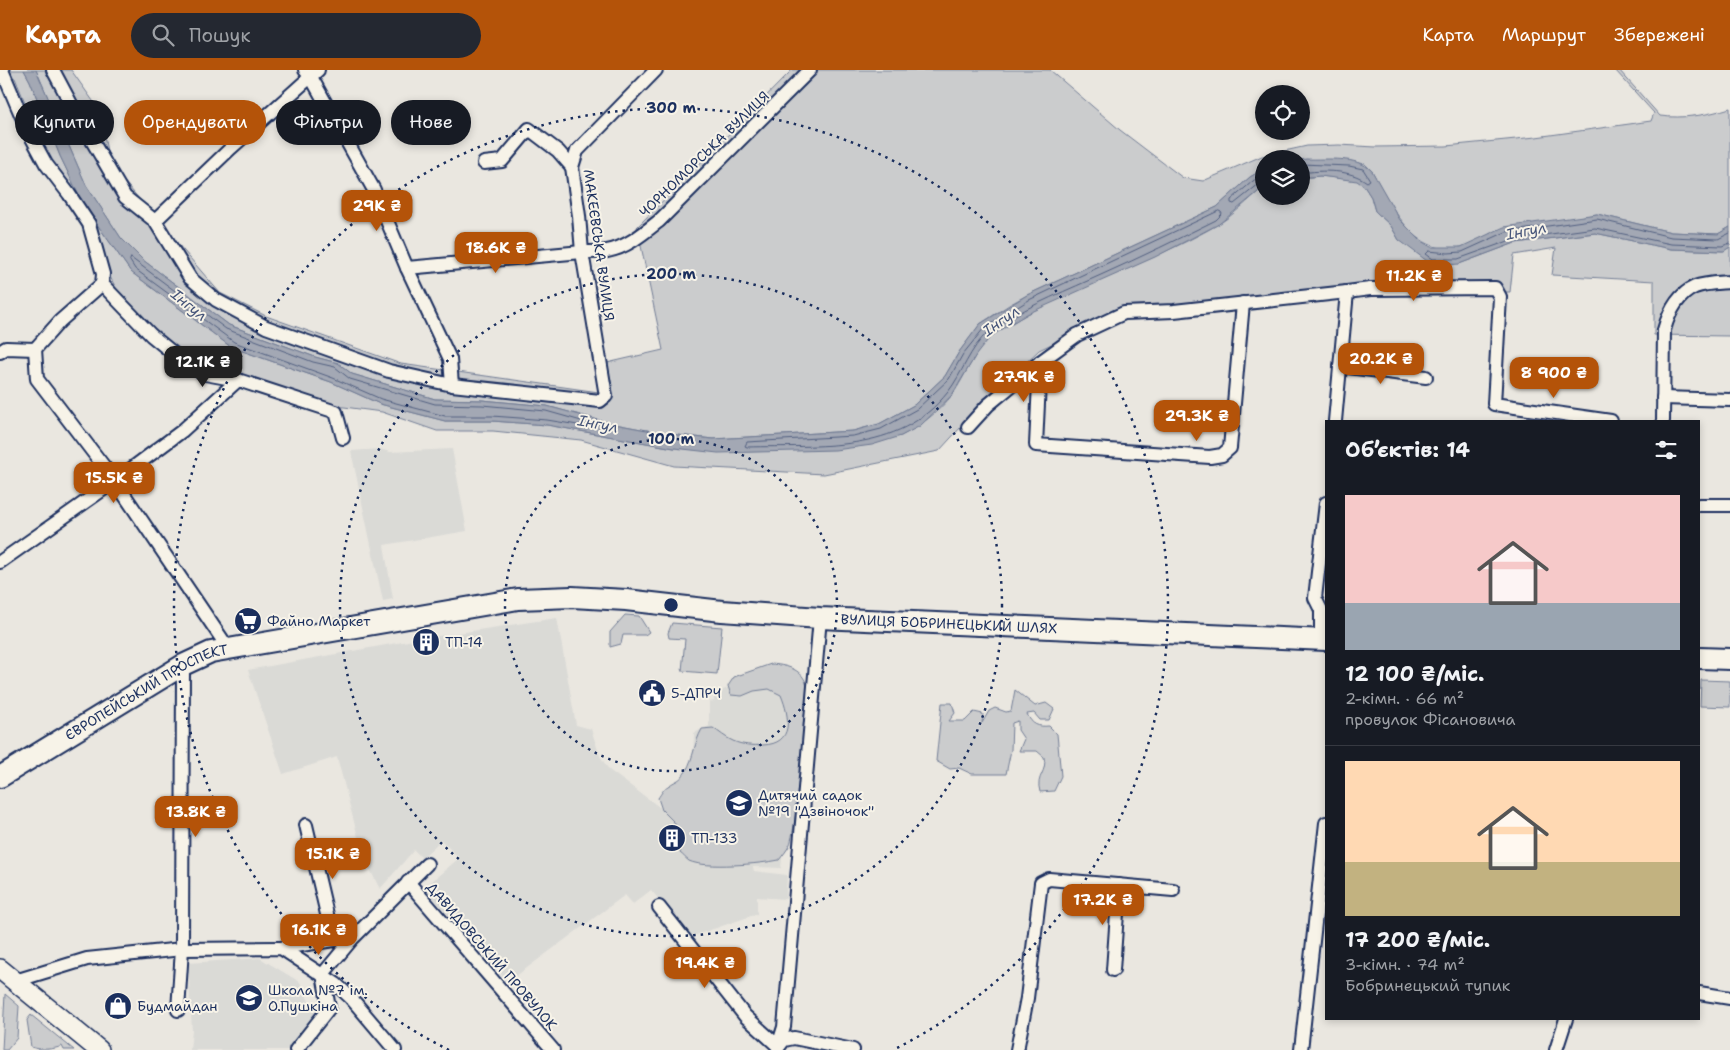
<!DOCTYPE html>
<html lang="uk">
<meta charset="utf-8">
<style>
:root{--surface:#171b24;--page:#242831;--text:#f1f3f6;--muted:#9ea1a6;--line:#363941;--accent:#b45309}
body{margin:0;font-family:"Shantell Sans",sans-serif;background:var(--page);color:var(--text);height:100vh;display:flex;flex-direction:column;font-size:19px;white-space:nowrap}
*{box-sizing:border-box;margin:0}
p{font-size:16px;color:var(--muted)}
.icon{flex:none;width:28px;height:28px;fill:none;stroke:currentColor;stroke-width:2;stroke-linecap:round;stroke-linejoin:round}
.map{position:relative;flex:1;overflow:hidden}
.panel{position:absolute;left:1325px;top:350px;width:375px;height:600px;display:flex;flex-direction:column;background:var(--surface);border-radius:0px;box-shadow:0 2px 8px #0003}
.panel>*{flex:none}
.hud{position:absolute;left:15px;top:30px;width:475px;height:45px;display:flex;gap:10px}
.tools{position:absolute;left:1255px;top:15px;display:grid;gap:10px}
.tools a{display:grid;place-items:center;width:55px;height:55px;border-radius:50%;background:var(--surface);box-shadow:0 2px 8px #0003;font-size:25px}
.price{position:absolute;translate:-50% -42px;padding:0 11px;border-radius:10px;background:var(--accent);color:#fff;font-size:16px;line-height:32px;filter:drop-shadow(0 1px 2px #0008)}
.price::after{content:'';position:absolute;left:50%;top:30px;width:15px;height:11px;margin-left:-8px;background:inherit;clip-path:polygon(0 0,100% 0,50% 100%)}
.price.active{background:#222;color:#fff}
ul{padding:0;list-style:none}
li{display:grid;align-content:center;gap:10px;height:265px;padding:0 20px}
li+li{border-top:1px solid var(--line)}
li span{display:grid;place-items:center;height:155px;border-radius:0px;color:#555}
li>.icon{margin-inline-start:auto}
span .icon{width:90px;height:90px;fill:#fffc;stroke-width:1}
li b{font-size:21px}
h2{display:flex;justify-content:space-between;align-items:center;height:60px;padding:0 20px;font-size:21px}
.chip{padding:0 18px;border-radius:22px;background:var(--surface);box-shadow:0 2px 8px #0003;font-size:18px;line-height:45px}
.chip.active{background:var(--accent);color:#fff}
header{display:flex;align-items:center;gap:30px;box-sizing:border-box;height:70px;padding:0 25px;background:var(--accent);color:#fff}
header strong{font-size:24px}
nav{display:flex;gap:28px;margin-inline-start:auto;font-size:18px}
.search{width:350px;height:45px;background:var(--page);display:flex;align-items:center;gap:12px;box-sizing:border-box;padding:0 18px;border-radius:28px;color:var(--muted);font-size:19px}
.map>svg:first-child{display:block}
.built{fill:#dadad6}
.green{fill:#cbcccd;stroke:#737e96}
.water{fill:#a3a8b4;stroke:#6d7892}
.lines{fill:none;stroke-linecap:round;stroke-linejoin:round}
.shore{stroke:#515f80;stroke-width:1}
.street-casing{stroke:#1b2f5e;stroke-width:16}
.secondary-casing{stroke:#1b2f5e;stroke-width:22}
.primary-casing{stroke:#1b2f5e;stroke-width:24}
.street{stroke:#f7f3e8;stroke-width:12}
.secondary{stroke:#f7f3e8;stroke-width:19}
.primary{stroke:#f7f3e8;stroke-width:20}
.ring{fill:none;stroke:#1b2f5e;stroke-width:2.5;stroke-dasharray:2.5 5}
.labels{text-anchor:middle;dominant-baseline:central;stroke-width:4;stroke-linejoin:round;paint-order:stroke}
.street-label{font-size:14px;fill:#1b2f5e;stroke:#f7f3e8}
.poi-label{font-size:14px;fill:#1b2f5e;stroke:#f7f3e8;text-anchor:start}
.water-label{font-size:15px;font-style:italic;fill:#445378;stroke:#f7f3e8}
.centre{fill:#1b2f5e;stroke:#f7f3e8;stroke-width:2.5}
.ring-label{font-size:15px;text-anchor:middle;font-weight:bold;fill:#1b2f5e;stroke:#f7f3e8;stroke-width:4;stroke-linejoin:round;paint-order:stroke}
</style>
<header>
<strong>Карта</strong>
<div class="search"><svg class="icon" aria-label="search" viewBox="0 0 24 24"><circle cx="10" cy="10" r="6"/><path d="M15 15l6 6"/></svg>Пошук</div>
<nav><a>Карта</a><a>Маршрут</a><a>Збережені</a></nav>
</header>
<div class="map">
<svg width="1730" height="980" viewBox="0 0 1730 980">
<rect width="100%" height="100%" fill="#eae7e0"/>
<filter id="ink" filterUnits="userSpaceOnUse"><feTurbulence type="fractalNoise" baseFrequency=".02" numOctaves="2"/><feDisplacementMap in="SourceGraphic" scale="10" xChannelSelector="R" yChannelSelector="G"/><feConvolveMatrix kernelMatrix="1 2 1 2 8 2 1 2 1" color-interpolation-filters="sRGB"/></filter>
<g filter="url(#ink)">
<g class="built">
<polygon points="380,379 390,382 452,379 467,461 384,475 393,529 383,531 351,381"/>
<polygon points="557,548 576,655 591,659 600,686 609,700 681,753 689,789 694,663 709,656 709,632 714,631 714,624 757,605 800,608 781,798 753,797 754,801 787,805 786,829 757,827 757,844 690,867 651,820 633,834 625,825 508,912 424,818 459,788 441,770 422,788 414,780 380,819 363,786 337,687 283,704 248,600 419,569"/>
<polygon points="260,888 300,912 315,944 288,980 190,980 192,961 188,893"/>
</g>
<g class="green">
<path d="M0,0H24L30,11L60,86L84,136L131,202L231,277L331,312L380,334L445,351H492L547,355L674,378L901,366C920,356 939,342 953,324C964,308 978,275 993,265C1062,218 1145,197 1217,155C1233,146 1249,129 1264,117V126H1301V108L1320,106L1357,110L1364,116L1371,127L1375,141L1391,156L1399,170L1459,194L1515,173L1595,163L1671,179L1723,181L1730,177V266L1654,265V211L1552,205L1556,178L1514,185L1510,222H1384L1124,239L1039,280L984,332L939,381L824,404L674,396L581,370L493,361H437L382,342L314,333L203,299L158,269L117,220L86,161L40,95L19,50L29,42L15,8L1,5Z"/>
<path d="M36,0H71L98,38L110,95L220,223L266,246L401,294L613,324L607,293L663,280L637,157L792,0H1050L1120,60L1183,108L1203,111L1262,86L1307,76L1339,75L1376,77L1446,76L1536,67L1651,51L1654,43L1615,0H1619L1660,46C1683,49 1708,45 1730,38V157L1718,164L1671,162L1597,144L1491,163C1426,206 1399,151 1372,101L1365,94L1350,91L1264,89V99L1250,107L1217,137L1027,225L1009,235L980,254L959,282L945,306L914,335L879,354L853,361L713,369L668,364L609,353L547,336L482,330L435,329L352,304L338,293L315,287L229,255L143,190L121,168L86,115Z"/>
<polygon points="625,545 639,546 649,562 645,565 623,565 621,574 610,577 610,562"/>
<polygon points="672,553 722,557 717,604 682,601 685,569 669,568 668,563"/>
<path d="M771,594C784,595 801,598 806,613C811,625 796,758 790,774C788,779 783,785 779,790C760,794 706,799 689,791C686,789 683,785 680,783L682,767L674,752L662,740L658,728C661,724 664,718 668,716C678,709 679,712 686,701C694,687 694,673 702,659L713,658C719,662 726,668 733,671C742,675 753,676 763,675C794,674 790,647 781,625L769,619L754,621L742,626L731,625L728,616L734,607Z"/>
<polygon points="1701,610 1730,611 1730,637 1700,636"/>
<path d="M1015,620L1035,636L1046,633L1054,639L1049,650H1040L1034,643L1027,644C1032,655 1038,657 1049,656L1057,664L1061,706L1054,721L1040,722C1035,705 1048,703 1044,687L1037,681H1019L1024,669L1018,660V651L1012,653L1011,680L1006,704H972L959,698L950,699L936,691L942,633H952L955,643L949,651H965L974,642L983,644L982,653L989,641L995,638L1006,642L1011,641Z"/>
<polygon points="5,924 19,936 17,968 7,980 2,980"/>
<path d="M31,945L74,980H64L62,976C53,980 39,980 31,977L27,950Z"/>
</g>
<g class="water">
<polygon points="24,0 36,0 86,115 121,168 143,190 229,255 315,287 338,293 352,304 435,329 482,330 547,336 609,353 668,364 713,369 853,361 879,354 914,335 945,306 959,282 980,254 1027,225 1217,137 1250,107 1264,99 1264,117 1219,154 1155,187 1027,244 991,266 976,285 952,325 920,356 901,366 872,375 835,380 718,383 674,378 547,355 492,351 445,351 380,334 331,312 231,277 131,202 84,136 60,86 30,11"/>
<path d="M1306,89C1327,90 1356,85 1372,101L1400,150L1421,171L1431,177H1461L1504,157L1597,144L1671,162L1718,164L1730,157V177L1724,181L1671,179L1595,163L1515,173L1459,194L1446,195L1431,194L1399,170L1391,156L1375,141L1371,127L1364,116L1357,111L1320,106L1301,108V90Z"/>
</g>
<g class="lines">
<g class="shore">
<path d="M1301,94L1349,96L1363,99L1370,110L1367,112C1349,99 1323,100 1301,103"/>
<polyline points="1264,104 1253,111 1231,130 1231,133 1234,134 1259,114 1264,113"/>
<path d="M1219,141L1221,142L1222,144L1216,150C1178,169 1141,187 1103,204C1068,220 1032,234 1000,254C996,257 991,259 988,262C970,278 962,304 948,322C898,385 819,375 747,377L745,376L747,372L853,366L881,359L917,339L949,309L963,284L984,258L1029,230Z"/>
<polyline points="1730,163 1718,169 1671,167 1597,149 1506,162 1462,182 1448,183 1429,181 1426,184 1433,189 1458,189 1514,169 1595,158 1671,174 1722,176 1730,173"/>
<polygon points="131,188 226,259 313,292 335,297 350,309 435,334 482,335 546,341 585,352 587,355 584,356 547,350 492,346 445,346 381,329 333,308 234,272 135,199 130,191"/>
</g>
<g class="street-casing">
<g id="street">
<polyline points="2,0 27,59 46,94 69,124 89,154 103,204 102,214"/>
<polyline points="53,0 77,45 125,127 155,151 190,208 216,230 266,257 389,301 452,315 600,331 606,326 582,182 579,146 572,97 577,81 656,0"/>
<polyline points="305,0 311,7 374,120 407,198 450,289 452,315"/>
<polyline points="484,93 502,91 529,59 558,81 572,97"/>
<polyline points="155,151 231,78 318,0"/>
<path d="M407,198L582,182C590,182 599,182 607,181C626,178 644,163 659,151L810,0"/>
<polyline points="102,214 151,265 179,288 205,304 238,310 336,342 343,368"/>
<polyline points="35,279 37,309 115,411 228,578"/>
<polyline points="0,282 6,278 35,279 60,251 102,214"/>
<polyline points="1040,292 1036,375 1210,387 1222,385 1230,378 1243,233"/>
<polyline points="1340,296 1426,307"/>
<polyline points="1663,328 1730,330"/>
<polyline points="1335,351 1347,222 1370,219 1495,218 1500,227 1494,334 1611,351"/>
<path d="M1663,351L1664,260C1669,242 1677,225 1695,217C1705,213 1719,213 1730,212"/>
<polyline points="968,357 988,335 1040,292 1077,265 1124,243 1174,241 1347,222"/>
<polyline points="1699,435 1730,435"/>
<polyline points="0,492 115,411 182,361 238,310"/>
<polyline points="1321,569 1321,540 1315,528 1326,433"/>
<polyline points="306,755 333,870"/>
<polyline points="408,812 553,980"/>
<polyline points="659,837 745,946 778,976 784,957 820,548"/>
<polyline points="281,878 341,869"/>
<polyline points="1113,900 1119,815"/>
<polyline points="15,911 87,889 182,879 281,878 336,914 351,928 395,980"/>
<polyline points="1699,923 1730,928"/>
<polyline points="178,940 182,879 183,595"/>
<polyline points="778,978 784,970 794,968 853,980"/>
<polyline points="296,980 329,938 323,904 353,868 427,794"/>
<polyline points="1017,980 1027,928 1041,813 1049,809 1173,820"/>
<polyline points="1301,980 1326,753"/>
<polyline points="1556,980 1566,949"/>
</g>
</g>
<g class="secondary-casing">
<polyline id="secondary" points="0,899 99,980"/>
</g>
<g class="primary-casing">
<g id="primary">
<polyline points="1699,588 1730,589"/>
<path id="s1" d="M0,707L183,595L211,582L518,529L572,527L626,530L722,541L820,548L1326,570"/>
</g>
</g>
<use href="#street" class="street"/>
<use href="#secondary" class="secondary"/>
<use href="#primary" class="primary"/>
</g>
</g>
<g class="ring">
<circle cx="671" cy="535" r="166"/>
<circle cx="671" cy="535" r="331"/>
<path d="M449 980A497 497 0 1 1 893 980"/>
</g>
<defs>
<g id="supermarket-disc" transform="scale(1.4375)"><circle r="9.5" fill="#1b2f5e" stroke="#f7f3e8"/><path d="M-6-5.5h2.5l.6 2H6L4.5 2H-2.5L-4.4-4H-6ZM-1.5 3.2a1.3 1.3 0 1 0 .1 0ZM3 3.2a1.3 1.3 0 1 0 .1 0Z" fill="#fff"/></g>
<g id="building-disc" transform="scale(1.4375)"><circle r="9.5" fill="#1b2f5e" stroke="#f7f3e8"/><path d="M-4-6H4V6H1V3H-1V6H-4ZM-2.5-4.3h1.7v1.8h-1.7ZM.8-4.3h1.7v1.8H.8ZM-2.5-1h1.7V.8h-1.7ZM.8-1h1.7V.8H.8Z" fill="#fff"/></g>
<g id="civic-disc" transform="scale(1.4375)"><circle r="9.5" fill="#1b2f5e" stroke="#f7f3e8"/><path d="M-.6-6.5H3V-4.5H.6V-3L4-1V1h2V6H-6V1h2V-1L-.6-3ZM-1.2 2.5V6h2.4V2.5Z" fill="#fff"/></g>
<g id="school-disc" transform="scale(1.4375)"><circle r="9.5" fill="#1b2f5e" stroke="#f7f3e8"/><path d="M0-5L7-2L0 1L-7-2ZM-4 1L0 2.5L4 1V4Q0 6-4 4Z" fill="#fff"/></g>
<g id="shop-disc" transform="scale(1.4375)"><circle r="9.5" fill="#1b2f5e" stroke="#f7f3e8"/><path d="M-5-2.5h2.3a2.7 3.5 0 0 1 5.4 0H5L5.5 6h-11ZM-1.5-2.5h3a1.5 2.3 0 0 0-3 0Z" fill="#fff"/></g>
</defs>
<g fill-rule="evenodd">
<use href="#supermarket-disc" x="248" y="551"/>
<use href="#building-disc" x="426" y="572"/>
<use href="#civic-disc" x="652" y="623"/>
<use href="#school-disc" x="739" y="733"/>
<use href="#building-disc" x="672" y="768"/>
<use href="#school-disc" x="249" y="928"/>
<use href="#shop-disc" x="118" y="936"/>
</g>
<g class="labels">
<g class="street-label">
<text transform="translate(704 84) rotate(-44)">ЧОРНОМОРСЬКА ВУЛИЦЯ</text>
<text transform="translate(599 175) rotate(82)">МАКЕЄВСЬКА ВУЛИЦЯ</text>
<text stroke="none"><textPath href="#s1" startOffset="989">ВУЛИЦЯ БОБРИНЕЦЬКИЙ ШЛЯХ</textPath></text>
<text stroke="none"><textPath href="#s1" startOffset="170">ЄВРОПЕЙСЬКИЙ ПРОСПЕКТ</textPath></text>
<text transform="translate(492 886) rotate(49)">ДАВИДОВСЬКИЙ ПРОВУЛОК</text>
</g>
<g class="poi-label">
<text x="267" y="551">Файно Маркет</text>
<text x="445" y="572">ТП-14</text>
<text x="671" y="623">5-ДПРЧ</text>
<text x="758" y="725">Дитячий садок<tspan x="758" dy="16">№19 "Дзвіночок"</tspan></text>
<text x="691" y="768">ТП-133</text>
<text x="268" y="920">Школа №7 ім.<tspan x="268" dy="16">О.Пушкіна</tspan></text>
<text x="137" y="936">Будмайдан</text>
</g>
<g class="water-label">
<text transform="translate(1526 161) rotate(-11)">Інгул</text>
<text transform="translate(189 235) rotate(39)">Інгул</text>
<text transform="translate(1001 251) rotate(-35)">Інгул</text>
<text transform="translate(598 354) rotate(11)">Інгул</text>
</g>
</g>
<circle cx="671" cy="535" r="8" class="centre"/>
<g class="ring-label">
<text x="671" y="43">300 m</text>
<text x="671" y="209">200 m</text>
<text x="671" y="374">100 m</text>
</g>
</svg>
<div class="tools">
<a><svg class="icon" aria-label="locate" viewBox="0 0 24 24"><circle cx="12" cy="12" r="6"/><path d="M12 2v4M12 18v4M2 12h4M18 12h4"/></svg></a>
<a><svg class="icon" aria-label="layers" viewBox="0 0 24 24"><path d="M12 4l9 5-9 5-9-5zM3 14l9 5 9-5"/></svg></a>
</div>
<b class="price" style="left:377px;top:162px">29K ₴</b>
<b class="price" style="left:496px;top:204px">18.6K ₴</b>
<b class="price" style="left:1414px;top:232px">11.2K ₴</b>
<b class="price" style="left:1381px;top:315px">20.2K ₴</b>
<b class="price active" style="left:203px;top:318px">12.1K ₴</b>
<b class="price" style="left:1554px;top:329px">8 900 ₴</b>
<b class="price" style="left:1024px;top:333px">27.9K ₴</b>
<b class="price" style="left:1197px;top:372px">29.3K ₴</b>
<b class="price" style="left:114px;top:434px">15.5K ₴</b>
<b class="price" style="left:196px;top:768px">13.8K ₴</b>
<b class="price" style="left:333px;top:810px">15.1K ₴</b>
<b class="price" style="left:1103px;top:856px">17.2K ₴</b>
<b class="price" style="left:319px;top:886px">16.1K ₴</b>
<b class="price" style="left:705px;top:919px">19.4K ₴</b>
<div class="hud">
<a class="chip">Купити</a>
<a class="chip active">Орендувати</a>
<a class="chip">Фільтри</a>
<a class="chip">Нове</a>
</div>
<section class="panel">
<h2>Об’єктів: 14<svg class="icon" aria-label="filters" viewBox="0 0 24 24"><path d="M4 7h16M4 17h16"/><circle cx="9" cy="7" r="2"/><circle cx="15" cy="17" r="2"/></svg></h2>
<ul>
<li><span style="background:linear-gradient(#f6c9c9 70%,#9aa5b1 0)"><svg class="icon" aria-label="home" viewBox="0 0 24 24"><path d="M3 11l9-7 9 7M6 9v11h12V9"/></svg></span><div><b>12 100 ₴/міс.</b><p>2-кімн. · 66 m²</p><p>провулок Фісановича</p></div></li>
<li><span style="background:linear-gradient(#ffd9b3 65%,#c2b280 0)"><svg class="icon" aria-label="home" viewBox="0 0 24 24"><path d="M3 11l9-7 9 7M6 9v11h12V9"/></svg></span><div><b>17 200 ₴/міс.</b><p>3-кімн. · 74 m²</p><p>Бобринецький тупик</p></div></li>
</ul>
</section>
</div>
